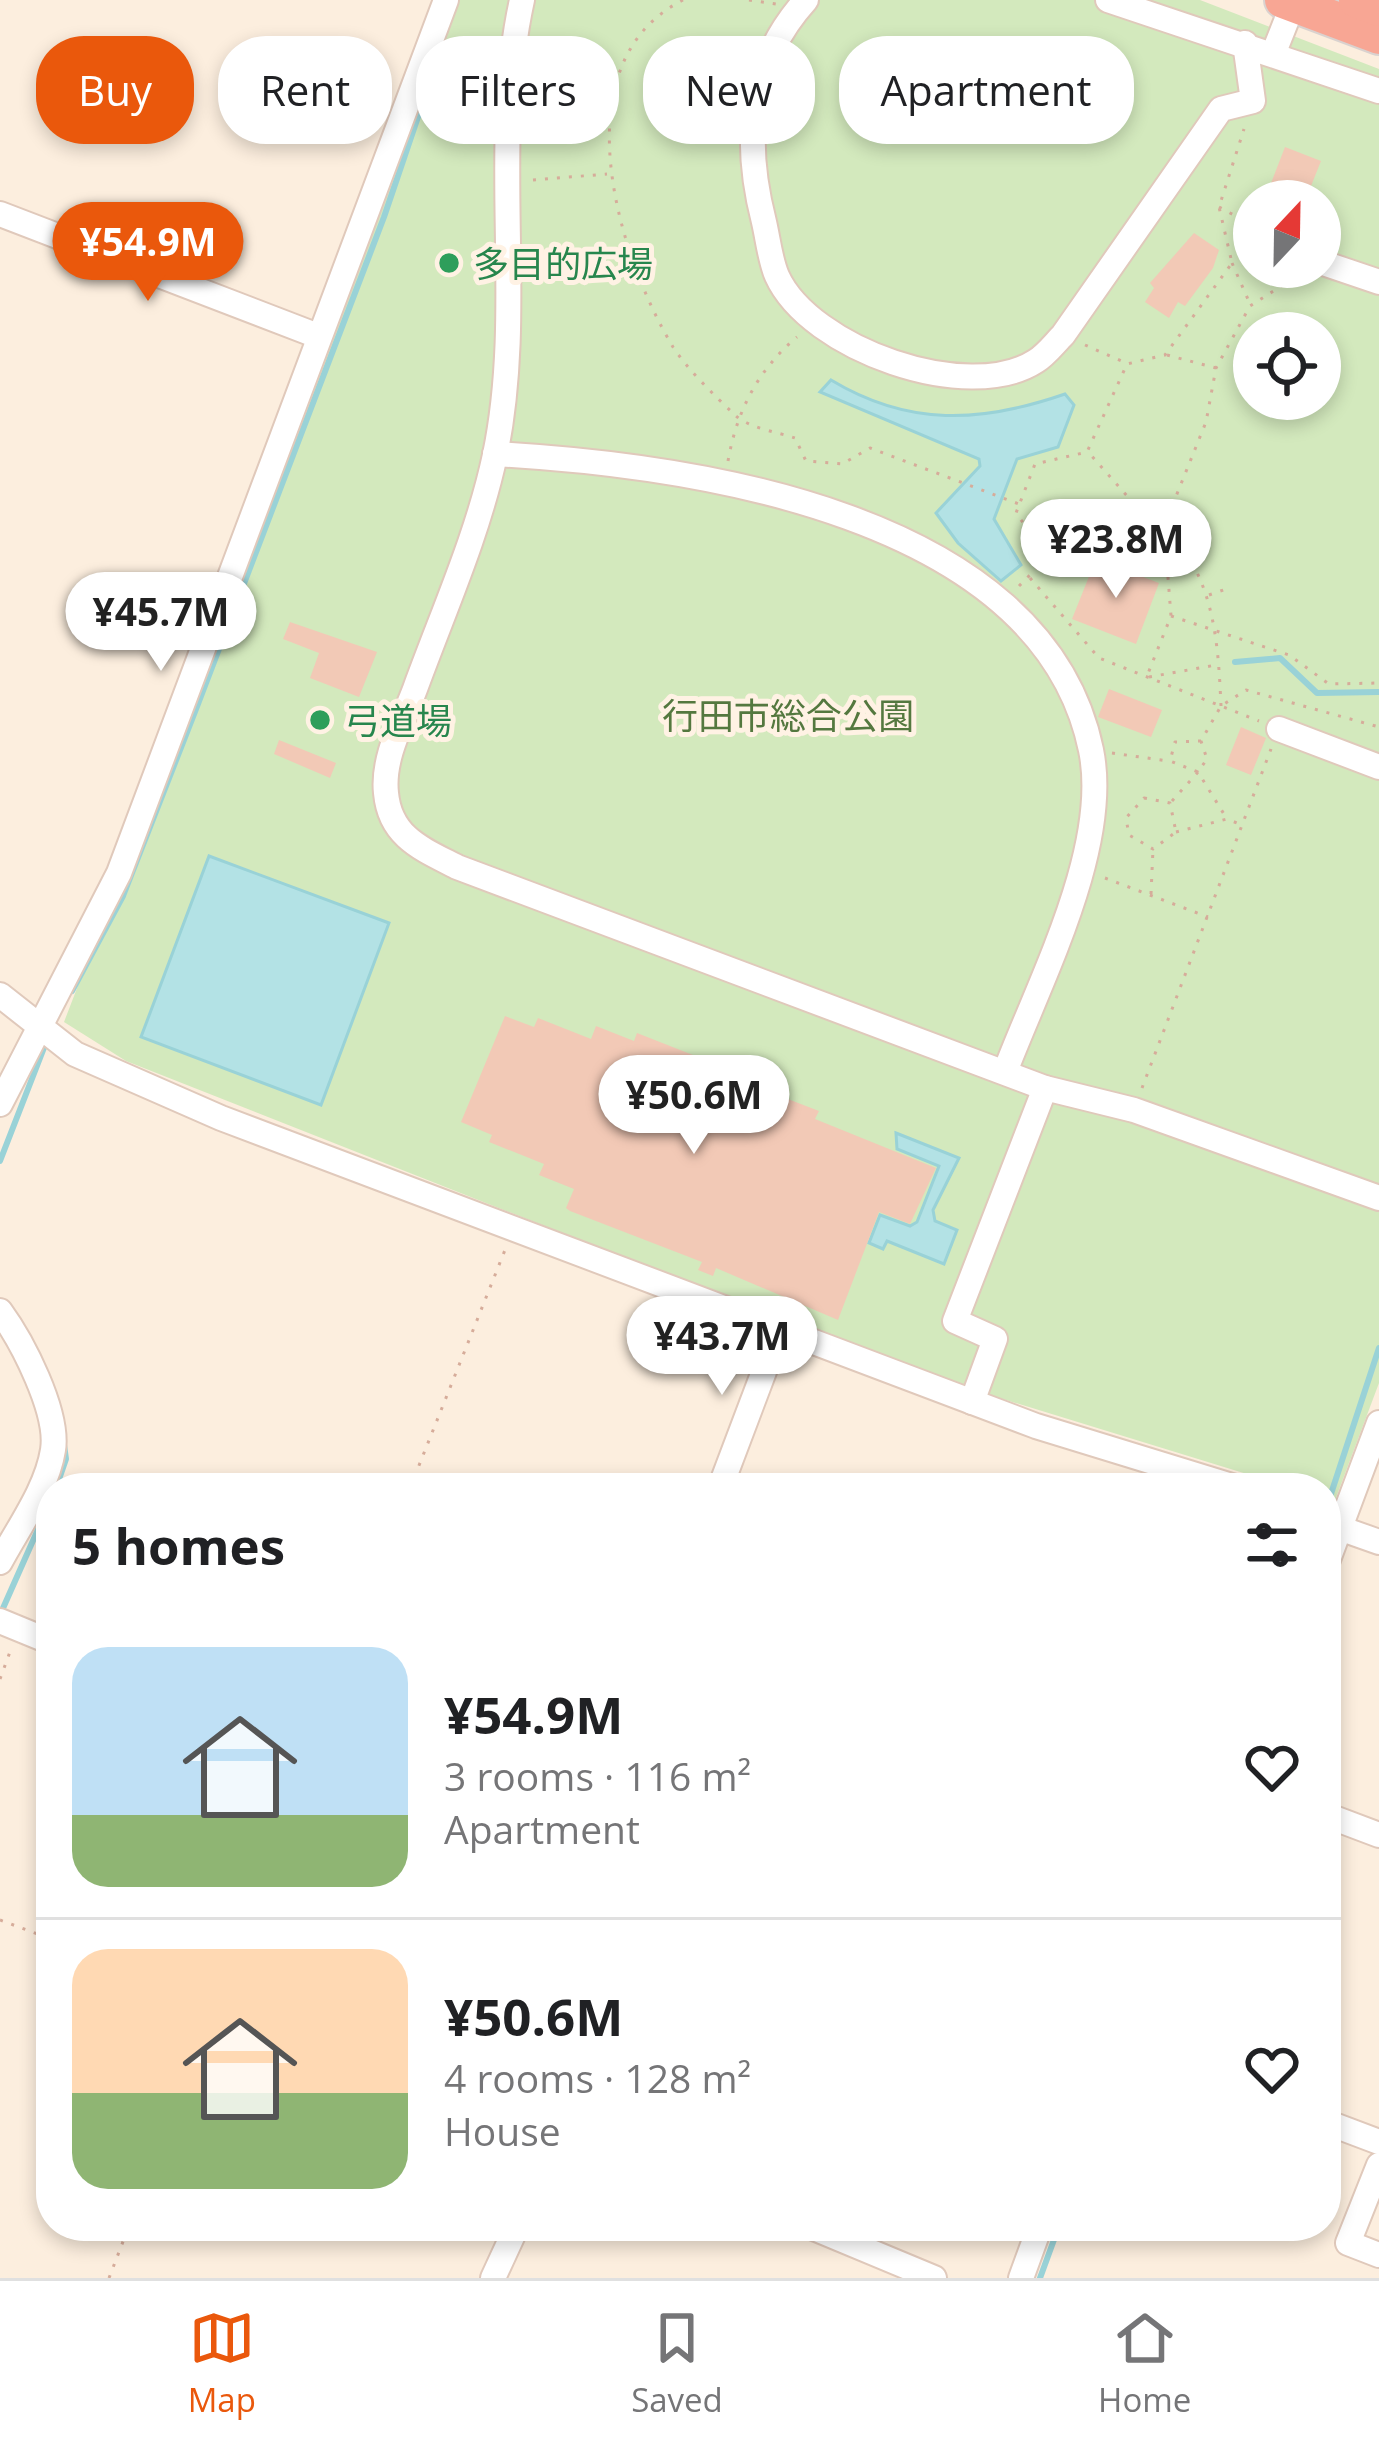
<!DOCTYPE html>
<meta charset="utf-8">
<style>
:root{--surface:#fff;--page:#f2f2f2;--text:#202124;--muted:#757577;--line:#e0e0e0;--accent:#ea580c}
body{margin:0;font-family:"Open Sans","Noto Sans JP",sans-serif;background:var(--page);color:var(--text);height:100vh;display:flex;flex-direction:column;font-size:45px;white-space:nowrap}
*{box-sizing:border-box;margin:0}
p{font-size:39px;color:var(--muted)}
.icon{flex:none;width:66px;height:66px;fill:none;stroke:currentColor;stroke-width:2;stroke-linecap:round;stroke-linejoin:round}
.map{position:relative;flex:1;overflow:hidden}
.drawer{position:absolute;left:36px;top:1473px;width:1305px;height:768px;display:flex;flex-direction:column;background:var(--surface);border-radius:48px;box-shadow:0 6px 18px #0003}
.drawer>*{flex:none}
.hud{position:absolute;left:36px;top:36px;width:1308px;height:108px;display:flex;gap:24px}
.needle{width:78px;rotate:22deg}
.controls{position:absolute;left:1233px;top:180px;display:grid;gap:24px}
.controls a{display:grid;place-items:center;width:108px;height:108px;border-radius:50%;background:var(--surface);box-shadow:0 6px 18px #0003;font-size:60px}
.price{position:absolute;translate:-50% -102px;padding:0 27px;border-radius:42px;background:#fff;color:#222;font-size:39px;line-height:78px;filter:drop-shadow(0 3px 6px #0008)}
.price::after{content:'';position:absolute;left:50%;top:72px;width:36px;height:27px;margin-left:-18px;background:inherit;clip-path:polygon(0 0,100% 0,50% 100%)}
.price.current{background:var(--accent);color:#fff}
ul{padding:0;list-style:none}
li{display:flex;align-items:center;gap:36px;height:300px;padding:0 36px}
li+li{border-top:3px solid var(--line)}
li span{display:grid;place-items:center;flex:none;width:336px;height:240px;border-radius:36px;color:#555}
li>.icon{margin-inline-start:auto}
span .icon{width:144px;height:144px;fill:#fffc;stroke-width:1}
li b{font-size:51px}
h2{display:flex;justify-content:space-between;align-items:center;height:144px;padding:0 36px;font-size:51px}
.tag{padding:0 42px;border-radius:48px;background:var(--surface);box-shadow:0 6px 18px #0003;font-size:42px;line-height:108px}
.tag.current{background:var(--accent);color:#fff}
.tabs{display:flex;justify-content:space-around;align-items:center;height:168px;border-top:3px solid var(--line);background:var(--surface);font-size:33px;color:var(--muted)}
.tabs a{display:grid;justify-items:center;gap:6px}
.tabs .current{color:var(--accent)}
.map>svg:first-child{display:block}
.green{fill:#d3e9bd;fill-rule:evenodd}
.water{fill:#b3e2e5;stroke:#99d2d7;stroke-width:3}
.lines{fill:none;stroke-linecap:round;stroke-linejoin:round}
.stream{stroke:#99d2d7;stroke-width:6}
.building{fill:#f2c9b6}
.minor-casing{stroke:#e0c9bb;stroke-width:28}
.highway-casing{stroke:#dad2cf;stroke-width:40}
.path{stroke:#d6ac9a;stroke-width:3;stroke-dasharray:3 9;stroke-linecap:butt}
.minor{stroke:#fff;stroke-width:24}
.highway{stroke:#f8a694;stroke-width:36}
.leisure-dot{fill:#2e9e5b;stroke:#fff2e4;stroke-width:4.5}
.labels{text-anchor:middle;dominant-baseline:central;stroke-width:10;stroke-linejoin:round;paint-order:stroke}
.leisure-label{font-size:36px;fill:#27864d;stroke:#fff2e4;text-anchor:start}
.park-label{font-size:36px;fill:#54783f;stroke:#fff2e4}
</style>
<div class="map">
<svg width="1379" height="2278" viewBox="0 0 1379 2278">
<rect width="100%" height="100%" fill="#fceede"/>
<path class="green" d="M458,0H1200L1379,69V1383L1334,1503L1326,1500V1488H1292L977,1391L783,1320L126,1061L64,1022ZM1254,201H1320V267H1254ZM1254,333H1320V399H1254Z"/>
<g class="water">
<path d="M831,380C909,427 981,423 1065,394L1074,405L1058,447L1017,459L994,519L1021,565L1001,581L958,543L936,513L980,466L979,459L820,392Z"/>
<polygon points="209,856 389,923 321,1105 141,1037"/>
<polygon points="896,1133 959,1158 933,1210 935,1221 957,1230 944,1264 887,1241 883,1249 869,1243 880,1215 910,1226 917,1222 939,1166 897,1149"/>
</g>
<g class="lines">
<g class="stream">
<polyline points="1235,662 1280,658 1317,693 1379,692"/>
<polyline points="72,991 123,896 198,704 384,217 441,49"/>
<polyline points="0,1161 47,1040"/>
<polyline points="56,1488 66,1459 64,1445"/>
<polyline points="1326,1509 1379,1348"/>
<polyline points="0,1615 51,1500"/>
<polyline points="1040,2278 1059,2226"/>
</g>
</g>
<g class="building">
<polygon points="1285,147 1321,161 1305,201 1268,191"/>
<polygon points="1194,233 1219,250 1213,268 1185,306 1178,302 1169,318 1145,302 1154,288 1150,283"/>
<polygon points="1096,559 1159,583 1136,644 1072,619"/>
<polygon points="290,622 377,652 359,697 310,678 319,653 283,639"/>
<polygon points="1109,689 1162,710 1151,737 1098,717"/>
<polygon points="1241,727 1266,738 1251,775 1226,765"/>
<polygon points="279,740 336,763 330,778 274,754"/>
<polygon points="505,1016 534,1027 538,1018 591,1039 596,1026 634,1041 637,1033 782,1090 780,1096 819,1111 815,1119 936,1168 910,1224 879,1212 838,1320 716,1268 713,1276 698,1270 702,1262 570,1211 566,1208 574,1189 539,1175 544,1164 489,1142 492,1135 461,1122"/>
</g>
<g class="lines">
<g class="minor-casing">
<g id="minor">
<path d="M522,0C489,149 526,306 495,455C478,535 443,612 415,689C403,721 382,758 386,793C390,837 422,849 457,867L1045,1088L1134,1110L1379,1198"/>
<path d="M806,0C748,64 743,141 764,222C768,239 770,260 777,276C810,349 968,405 1036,361C1046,355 1055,343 1063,335L1221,109L1253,101L1245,43"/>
<polyline points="1108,0 1379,91"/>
<polyline points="1274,52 1293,4"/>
<polyline points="0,214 318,336"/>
<polyline points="1320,262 1379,282"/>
<path d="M495,454C691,465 1042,513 1091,750C1111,847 1039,982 1005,1072"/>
<polyline points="1279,729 1379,767"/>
<polyline points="0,995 75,1054 221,1118 1036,1426 1238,1488"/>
<polyline points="0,1104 119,873 446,0"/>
<path d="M0,1311C22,1341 59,1412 53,1450C47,1489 18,1528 0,1562"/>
<polyline points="972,1402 995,1339 955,1321 1045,1088"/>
<polyline points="720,1488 780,1329"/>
<polyline points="1328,1524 1379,1542"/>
<polyline points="1326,1565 1379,1423"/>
<polyline points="0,1621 51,1642"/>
<polyline points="1326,1815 1379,1835"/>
<polyline points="1326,2122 1379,2142"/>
<polyline points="1379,2165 1348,2243 1379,2255"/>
<polyline points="809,2226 934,2278"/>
<polyline points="493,2278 517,2226"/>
<polyline points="1021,2278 1040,2226"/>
</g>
</g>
<g class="highway-casing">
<g id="highway">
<polyline points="1283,0 1379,36"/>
<polyline points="1357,0 1379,8"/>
</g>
</g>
<g class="path">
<path d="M683,0C559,63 617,254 673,347C688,370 715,396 735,415C749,428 777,432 795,438L806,461L842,464L870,448L1019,504"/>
<polyline points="749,0 776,4"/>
<polyline points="533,180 607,174"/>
<polyline points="1219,207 1254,226"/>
<polyline points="1232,263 1250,304"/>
<polyline points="1085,345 1126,363"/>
<polyline points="1167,355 1216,368"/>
<path d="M728,461C737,410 758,370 797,337"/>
<polyline points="1137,507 1164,526 1171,616 1147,676"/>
<polyline points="1051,557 1119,551 1137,507 1089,453"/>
<polyline points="1030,578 1099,658 1259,721"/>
<polyline points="1019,586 1048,557 1016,513 1035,464 1087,452 1127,364 1165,355 1232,263 1219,207 1244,129"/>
<polyline points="1209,595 1229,588"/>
<polyline points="1171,616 1289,655 1329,684 1379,683"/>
<polyline points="1149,677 1216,665"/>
<path d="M1221,706C1218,639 1214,576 1164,526L1206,422L1216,368L1250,306L1300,274"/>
<polyline points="1201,741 1175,742 1170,761 1198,772 1207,759 1201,741 1221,706 1246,690 1379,727"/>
<polyline points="1112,753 1168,761"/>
<polygon points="1144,798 1170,803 1176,832 1153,849 1129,835 1126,818"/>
<polyline points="1172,801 1198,772 1227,819"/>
<polyline points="1176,832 1227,819 1242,825"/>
<polyline points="1105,878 1208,917"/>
<polyline points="1151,894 1153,849"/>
<polyline points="1142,1088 1271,749"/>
<polyline points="410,1488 505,1250"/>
<polyline points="0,1679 11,1649"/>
<polyline points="0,1920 51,1939"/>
<polyline points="109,2278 129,2226"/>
</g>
<use href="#minor" class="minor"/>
<use href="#highway" class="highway"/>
</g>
<g class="leisure-dot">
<circle cx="449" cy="263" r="12"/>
<circle cx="320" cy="720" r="12"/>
</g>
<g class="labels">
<g class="leisure-label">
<text x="473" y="263">多目的広場</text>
<text x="344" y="720">弓道場</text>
</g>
<g class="park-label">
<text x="788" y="715">行田市総合公園</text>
</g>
</g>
</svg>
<div class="controls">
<a><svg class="needle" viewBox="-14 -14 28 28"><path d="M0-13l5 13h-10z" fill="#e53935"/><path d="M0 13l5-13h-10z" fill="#757577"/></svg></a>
<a><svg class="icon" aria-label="locate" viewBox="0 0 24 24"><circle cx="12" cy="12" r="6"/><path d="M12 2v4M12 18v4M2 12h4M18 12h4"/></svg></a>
</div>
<b class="price current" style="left:148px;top:304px">¥54.9M</b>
<b class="price" style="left:1116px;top:601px">¥23.8M</b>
<b class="price" style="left:161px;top:674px">¥45.7M</b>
<b class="price" style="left:694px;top:1157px">¥50.6M</b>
<b class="price" style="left:722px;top:1398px">¥43.7M</b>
<div class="hud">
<a class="tag current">Buy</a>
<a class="tag">Rent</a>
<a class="tag">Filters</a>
<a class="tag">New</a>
<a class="tag">Apartment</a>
</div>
<section class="drawer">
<h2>5 homes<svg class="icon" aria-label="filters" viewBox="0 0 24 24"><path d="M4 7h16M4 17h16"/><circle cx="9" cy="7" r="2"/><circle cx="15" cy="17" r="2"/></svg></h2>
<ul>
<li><span style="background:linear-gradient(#bfe0f5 70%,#8fb573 0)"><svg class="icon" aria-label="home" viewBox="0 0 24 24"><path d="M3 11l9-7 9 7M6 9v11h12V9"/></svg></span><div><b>¥54.9M</b><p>3 rooms · 116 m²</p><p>Apartment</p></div><svg class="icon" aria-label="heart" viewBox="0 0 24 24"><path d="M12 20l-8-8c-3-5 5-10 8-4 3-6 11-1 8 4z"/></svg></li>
<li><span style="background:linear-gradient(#ffd9b3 60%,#8fb573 0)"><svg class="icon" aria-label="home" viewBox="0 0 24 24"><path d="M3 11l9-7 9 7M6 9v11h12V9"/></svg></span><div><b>¥50.6M</b><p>4 rooms · 128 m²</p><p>House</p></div><svg class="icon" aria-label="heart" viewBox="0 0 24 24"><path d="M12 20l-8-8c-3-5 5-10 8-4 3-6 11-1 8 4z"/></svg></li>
</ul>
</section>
</div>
<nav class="tabs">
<a class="current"><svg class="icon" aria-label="map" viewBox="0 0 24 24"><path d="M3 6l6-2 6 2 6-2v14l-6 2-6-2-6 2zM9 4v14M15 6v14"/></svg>Map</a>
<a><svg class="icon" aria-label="saved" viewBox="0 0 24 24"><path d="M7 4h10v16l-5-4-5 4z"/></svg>Saved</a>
<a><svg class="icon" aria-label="home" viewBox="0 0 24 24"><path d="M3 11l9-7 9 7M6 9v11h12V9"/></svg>Home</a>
</nav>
